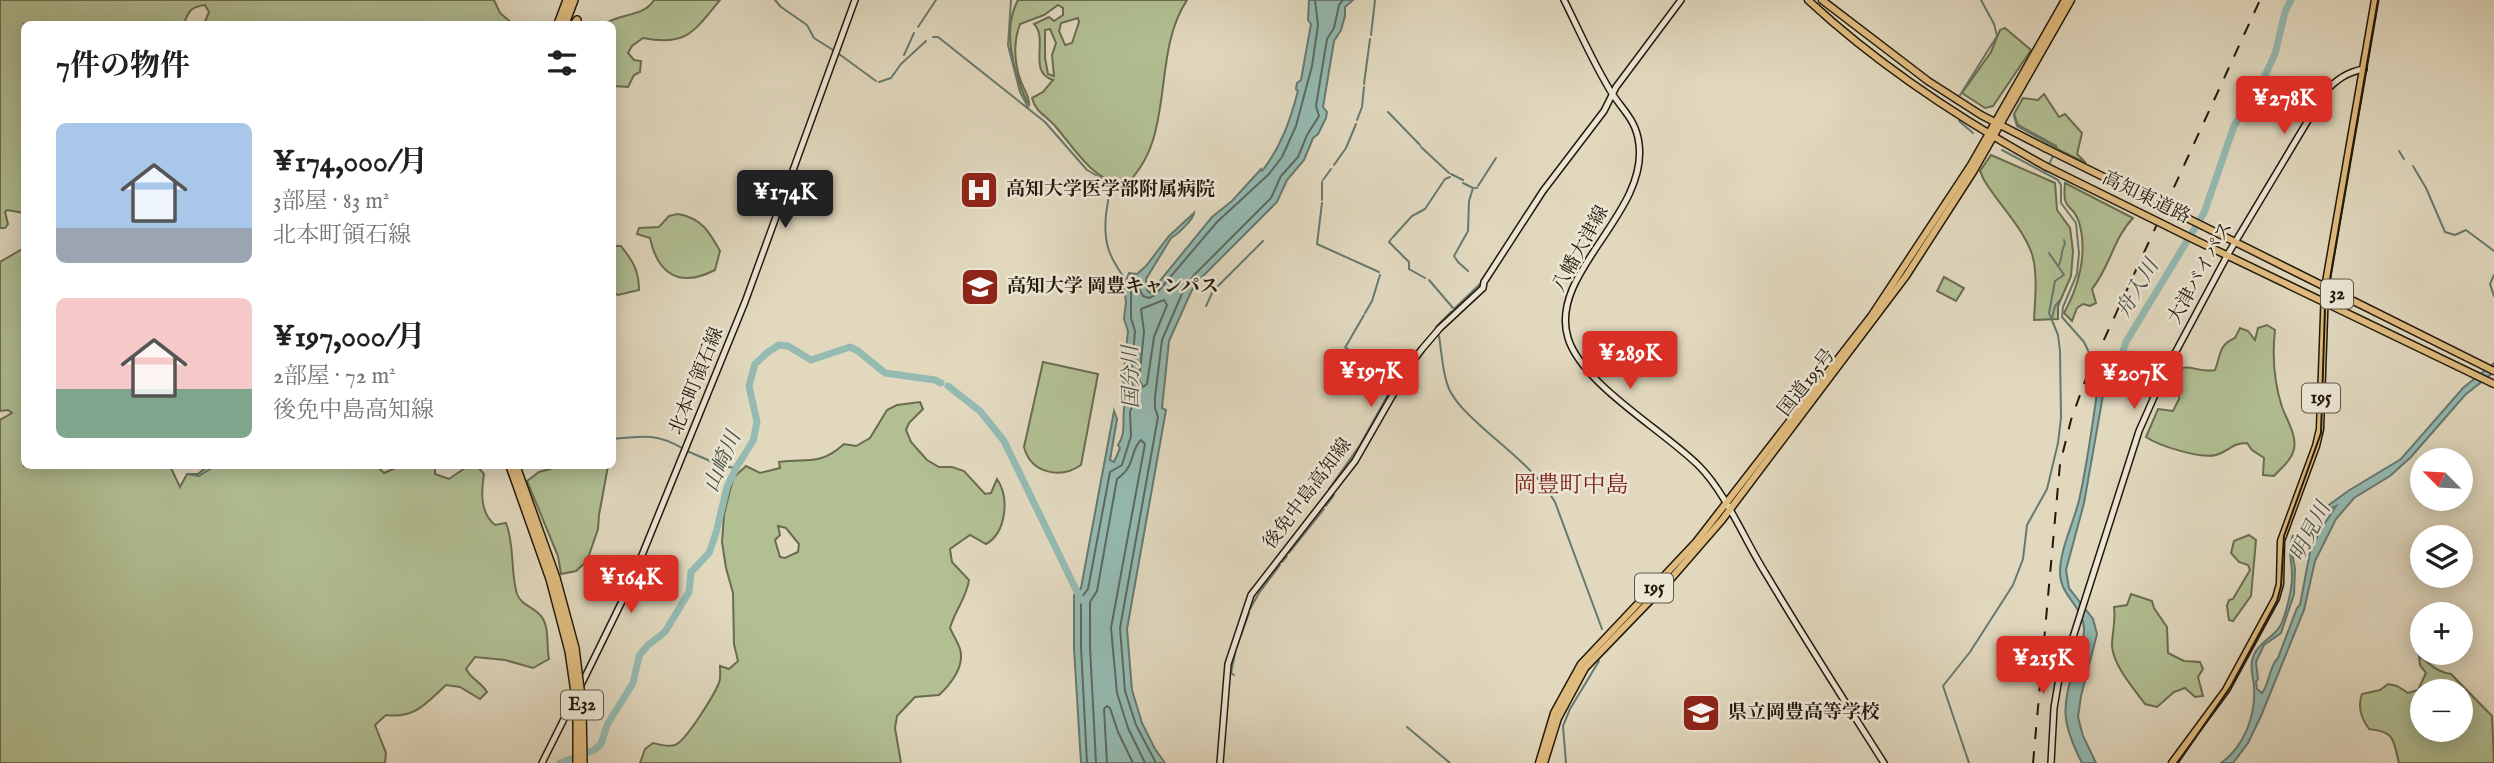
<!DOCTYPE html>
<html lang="ja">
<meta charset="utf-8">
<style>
:root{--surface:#fff;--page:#f2f2f2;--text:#202124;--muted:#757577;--accent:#d93025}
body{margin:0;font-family:"IM FELL English","Noto Serif JP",serif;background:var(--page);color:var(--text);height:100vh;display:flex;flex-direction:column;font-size:26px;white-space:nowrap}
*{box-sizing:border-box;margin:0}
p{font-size:23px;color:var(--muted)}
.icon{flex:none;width:38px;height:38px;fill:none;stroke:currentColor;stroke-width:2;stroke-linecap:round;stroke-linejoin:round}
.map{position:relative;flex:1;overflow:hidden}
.details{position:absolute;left:21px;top:21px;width:595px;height:448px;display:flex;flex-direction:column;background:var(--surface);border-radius:10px;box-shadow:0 4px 18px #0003}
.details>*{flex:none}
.needle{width:46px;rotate:294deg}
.buttons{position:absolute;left:2410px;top:448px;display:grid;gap:14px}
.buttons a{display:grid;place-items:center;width:63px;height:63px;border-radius:50%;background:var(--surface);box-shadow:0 4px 18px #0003;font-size:35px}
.price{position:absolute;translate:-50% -60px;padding:0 16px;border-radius:7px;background:var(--accent);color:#fff;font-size:23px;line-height:46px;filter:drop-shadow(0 2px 4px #0008)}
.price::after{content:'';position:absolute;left:50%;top:42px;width:21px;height:16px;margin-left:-10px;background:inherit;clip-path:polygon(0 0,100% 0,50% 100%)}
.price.current{background:#222;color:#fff}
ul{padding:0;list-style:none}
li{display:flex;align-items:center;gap:21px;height:175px;padding:0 35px}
li span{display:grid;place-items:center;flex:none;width:196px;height:140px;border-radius:10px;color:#555}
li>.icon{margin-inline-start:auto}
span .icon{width:84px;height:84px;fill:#fffc;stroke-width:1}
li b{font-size:30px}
h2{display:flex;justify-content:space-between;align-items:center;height:84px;padding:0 35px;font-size:30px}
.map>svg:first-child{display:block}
.green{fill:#b1bf93;stroke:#6a6c50;stroke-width:2;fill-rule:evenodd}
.water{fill:#94bab2;stroke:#667970;stroke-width:2}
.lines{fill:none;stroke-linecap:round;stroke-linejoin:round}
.shore{stroke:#5b695f;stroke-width:2}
.stream{stroke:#667970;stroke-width:2}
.river{stroke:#94bab2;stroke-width:7}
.secondary-casing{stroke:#22180c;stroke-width:8}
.trunk-casing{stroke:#22180c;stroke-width:9}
.motorway-casing{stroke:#22180c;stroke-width:10}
.secondary{stroke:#ece6d5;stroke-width:5}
.trunk{stroke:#e0bc7f;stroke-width:6}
.motorway{stroke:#e0bc7f;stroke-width:7}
.tram{stroke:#22180c;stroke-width:2}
.rail{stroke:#22180c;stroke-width:2;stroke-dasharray:12 12;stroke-linecap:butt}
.trunk-bridge-casing{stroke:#22180c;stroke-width:9;stroke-linecap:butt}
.motorway-bridge-casing{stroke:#22180c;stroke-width:10;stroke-linecap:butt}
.trunk-bridge{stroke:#e0bc7f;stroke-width:6}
.motorway-bridge{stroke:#e0bc7f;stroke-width:7}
.labels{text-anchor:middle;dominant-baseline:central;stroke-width:5;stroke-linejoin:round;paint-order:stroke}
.shield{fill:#ece6d5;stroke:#5f5648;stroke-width:2}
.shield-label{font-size:18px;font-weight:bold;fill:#22180c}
.poi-label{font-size:19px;font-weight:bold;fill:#22180c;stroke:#ece6d5;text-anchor:start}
.street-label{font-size:19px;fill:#22180c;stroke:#ece6d5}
.water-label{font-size:21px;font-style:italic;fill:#4a5146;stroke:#ece6d5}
.quarter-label{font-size:23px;fill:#7a1f14;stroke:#ece6d5}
</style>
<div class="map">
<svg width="2494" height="763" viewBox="0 0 2494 763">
<rect width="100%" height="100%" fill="#e1d8be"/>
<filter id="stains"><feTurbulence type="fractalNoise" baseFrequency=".00286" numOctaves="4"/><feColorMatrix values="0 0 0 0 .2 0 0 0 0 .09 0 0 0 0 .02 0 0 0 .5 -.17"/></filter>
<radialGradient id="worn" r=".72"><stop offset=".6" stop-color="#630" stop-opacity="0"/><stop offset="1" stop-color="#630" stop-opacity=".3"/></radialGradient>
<g class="green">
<path d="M0,0H494L500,13L513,24H204L209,12L205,5C190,7 188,12 184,24H24V213L7,210L5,212L8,224L5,228H0Z"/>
<path d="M654,0H720C694,31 687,47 643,38L632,46L628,53L634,60L641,61L640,72L634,75L628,87L613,86L612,24H605C620,13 644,17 654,0Z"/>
<path d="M1018,0H1187C1149,58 1179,141 1121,189L1118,181C1095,183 1070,143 1056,127C1047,116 1036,113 1032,98L1043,92L1053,80C1027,72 1049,39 1034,24L1049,17L1054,21L1063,15V8L1058,5L1044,15L1020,24C1013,43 1014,62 1021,82C1024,89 1029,96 1029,104L1026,100C1013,71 1002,29 1018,0ZM1078,18L1079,22L1072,43L1065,45L1059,31L1061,23ZM1050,29L1056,43L1052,55L1054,76L1048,74L1045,58V30Z"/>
<polygon points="2005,28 2031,50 1993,106 1985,108 1962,93 1991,52 2000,30"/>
<polygon points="2044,94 2059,117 2065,114 2082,133 2077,154 2086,163 2057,149 2056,146 2018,125 2014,114 2023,98 2038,100"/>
<path d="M1991,155L2055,183L2057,210L2070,228L2073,251L2071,276L2058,306V319L2034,320C2035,299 2038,274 2032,254C2022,226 1999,205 1984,180L1980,171Z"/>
<path d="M2065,183L2133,218C2113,239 2110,267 2092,289L2096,303L2090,306L2083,304L2077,308L2072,321L2064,313C2079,286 2088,253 2079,222C2072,201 2062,214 2065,183Z"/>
<path d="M678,214C701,218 709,231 720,251L715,270C680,288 658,275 650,238L637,234L639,228L659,227L669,216Z"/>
<path d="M612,246H621C633,261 639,271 639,290L618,295L613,292Z"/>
<path d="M24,248V466H170L180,487L187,474H198L208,466H377L384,473L400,466H435V474L449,479L468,466H477L484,474C481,492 480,513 495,525L506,523C515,546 510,570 517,594C521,605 534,607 541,616C550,627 546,645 549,659L533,668L505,660L475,657L466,669C471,679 481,682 487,692L480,699L460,687L446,685C426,703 415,719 386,715L375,725L386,753L385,763H0V420L12,413L8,410L0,411V262Z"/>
<polygon points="1944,277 1964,288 1956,301 1937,291"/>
<path d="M2267,325L2275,330C2272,356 2274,382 2282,407C2287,420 2297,436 2294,449C2292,460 2281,468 2274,476L2263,475L2264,458L2252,450L2247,443C2231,443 2230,451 2216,455C2201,459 2159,446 2146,437L2158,409L2173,411L2179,399L2180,386L2173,382L2172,375C2188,359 2195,374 2215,370C2221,355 2218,345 2235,338L2240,328L2248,331L2255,340L2258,328Z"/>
<path d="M1043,362L1098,374L1081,465C1061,479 1031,474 1024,447Z"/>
<path d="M920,402L923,409L909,423L906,430L911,442L927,460L939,467H952L964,471L985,494L991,493L997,479C1010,498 1006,533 986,544L970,535L950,549L952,562L969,580C967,597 955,610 950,628C953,635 958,642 960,649C965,666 951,684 939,695L915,697L897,716L895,728L901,763H640L645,749L653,743C661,745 668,747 675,745C686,741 714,695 719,683C721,678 720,672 720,666L729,669L738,661L734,644L733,593L726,568L722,542L724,515L730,490L734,477L746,466L760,473L780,468L779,462C808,458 820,466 844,444L856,446L870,438L887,410L897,405ZM778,526L786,528L799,544L798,552L785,558L780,557L775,540L780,535Z"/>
<polygon points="561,466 608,466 599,515 598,529 587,561 576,571 561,574 558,556 527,481 539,472"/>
<polygon points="2249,535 2256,540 2251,596 2233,621 2229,620 2227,606 2229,600 2233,599 2250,570 2248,565 2239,562 2231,553 2234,541"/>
<path d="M2131,594L2152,601L2154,608L2167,627L2168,653L2184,661L2200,662L2203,669L2198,677L2203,696L2195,697L2185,688L2174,692L2157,707L2145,704C2134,689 2113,665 2112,646C2112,633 2116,621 2114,607L2127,605Z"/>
<path d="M2419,656C2431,664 2436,672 2451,674L2492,716L2494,763H2399C2393,740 2396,732 2369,729C2361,718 2357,707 2362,694L2380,690L2388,684L2397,686L2408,693L2418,690L2426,673L2420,665ZM2422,691H2460V730H2422Z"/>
</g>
<g class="water">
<path d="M1309,0H1353L1345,7V16L1341,30L1334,41L1323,107L1327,112L1326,118L1318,134L1313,138L1304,160L1287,180L1277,202L1199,280L1191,292L1169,341L1162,408L1166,410L1127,629L1132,690L1142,723L1155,749L1165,763H1081L1074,648V595L1081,588L1114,411L1117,419L1110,460L1114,462L1120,448L1118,445C1129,430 1118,411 1129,395L1123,382L1128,331L1124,319L1126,302L1124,286L1129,273L1137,274L1146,266L1169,236L1194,213C1193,220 1178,234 1171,238L1146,279L1147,290L1150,293L1212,217L1232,201L1261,169L1262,171C1281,147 1290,121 1298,91L1296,89L1297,83L1301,80L1311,24L1308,20Z"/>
<path d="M2494,363V372L2465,395L2411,457L2390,476L2354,498L2336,519L2315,561L2304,610L2261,716L2248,743L2233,763H2221C2244,747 2256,715 2254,688C2254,679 2250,670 2252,661C2256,641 2277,638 2283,620C2288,605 2293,588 2292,572C2291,558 2288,549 2293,535L2291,546L2295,569L2294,594L2281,633L2264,645L2256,662L2258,679L2256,682L2257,689L2262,693C2270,683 2269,666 2278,658L2297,608L2300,605L2310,552L2321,529L2336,506L2318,513L2348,491L2401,459L2463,388Z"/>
<path d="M2101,383L2105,384L2084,503L2066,570L2069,588L2093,619L2097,634L2081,696L2078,717L2083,736L2096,763H2082C2060,720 2062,707 2076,661C2079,651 2084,641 2084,630C2085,608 2060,596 2060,573C2060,547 2075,521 2080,496C2088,459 2093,422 2098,385Z"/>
</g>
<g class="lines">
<g class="shore">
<polygon points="1164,300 1167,305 1154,337 1147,384 1143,387 1139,380 1144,332 1141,309"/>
<polyline points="1087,763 1081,647 1081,598 1088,589 1110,472 1122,465 1131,436 1130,412 1136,396 1131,381 1135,331 1131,318 1131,287 1136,283 1143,296 1149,298 1155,295 1217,222 1269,174 1282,157 1296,126 1312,66 1318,25 1315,0"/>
<path d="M1096,763L1090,647V602L1097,591L1117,479C1137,465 1129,451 1141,440L1145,444L1111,628L1117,693L1128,728L1145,763"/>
<polyline points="1107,763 1104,709 1107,706 1110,708 1118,732 1133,763"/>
<polyline points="1156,763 1136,725 1125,691 1120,628 1158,417 1155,408 1155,397 1162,340 1184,289 1194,275 1271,198 1281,176 1298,157 1307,135 1319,116 1316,106 1327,39 1334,28 1339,5 1343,0"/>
</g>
<g class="stream">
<polyline points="775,0 781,7 807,25 814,38 833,50"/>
<polyline points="1011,0 1008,45 1020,92 1028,107"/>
<polyline points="918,27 936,0"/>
<polyline points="1371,35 1375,0"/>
<path d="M933,37H938L1045,122L1087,170L1108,182C1111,193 1107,204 1106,215C1103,245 1110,258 1127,282"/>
<polyline points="839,54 876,81"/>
<polyline points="904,55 914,33"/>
<polyline points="879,82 891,78 901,64 926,41"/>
<polyline points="1364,84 1370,39"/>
<polyline points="1960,95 1997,36 1994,24 1981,0"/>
<polyline points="1388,112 1420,145"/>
<polyline points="2014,116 2017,126 2055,147 2055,151"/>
<polyline points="1357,120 1362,107 1364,87"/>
<polyline points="1959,121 1973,133"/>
<polyline points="1421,147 1449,173"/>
<polyline points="2002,150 2058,180 2061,185 2061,203 2076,223 2079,253 2077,274 2063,307 2062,317 2084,342 2097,369 2098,380 2103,383"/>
<polyline points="2399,151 2404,159"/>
<polyline points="1334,165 1346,148 1356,124"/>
<polyline points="2413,166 2426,188 2445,232 2455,235 2466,230 2494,251"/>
<polyline points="2045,173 2053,156"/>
<polyline points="1451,174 1463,180"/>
<polyline points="1323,180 1331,169"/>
<polyline points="1463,183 1473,188 1469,201 1468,231 1454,256 1458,262 1468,271"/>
<polyline points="1478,186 1496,158"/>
<polyline points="1475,188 1477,188"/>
<polyline points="1322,200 1322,182"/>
<polyline points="1322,203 1317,244 1379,272"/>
<polyline points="1393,237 1412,216 1425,209 1445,179 1450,177"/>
<polyline points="1392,238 1389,242 1409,262 1409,269 1425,278"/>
<polyline points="2049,253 2058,266"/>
<polyline points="2494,275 2490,284 2494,296"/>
<polyline points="1429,280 1453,308"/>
<polyline points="1206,306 1213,291 1263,241"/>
<polyline points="1454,309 1481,283"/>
<polyline points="1365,313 1372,301 1380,275"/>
<polyline points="2052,318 2055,306 2060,300"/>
<polyline points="1436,327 1452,311"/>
<path d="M1439,336C1442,353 1442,373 1449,389C1456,404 1472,418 1484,429C1509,451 1538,473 1555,502L1602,629"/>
<polyline points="1346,346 1364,315"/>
<path d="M612,439C642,436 656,433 682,448"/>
<polyline points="687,451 722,466 736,468"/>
<polyline points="187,474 199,476 215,466"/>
<polyline points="1329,489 1360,445 1394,384 1345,347"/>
<polyline points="1326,506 1334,495"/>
<polyline points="1289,553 1324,509"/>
<polyline points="1282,562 1287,556"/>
<polyline points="1250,609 1259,593 1280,565"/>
<polyline points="1234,675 1231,673 1236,649 1249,613"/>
<polyline points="1407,727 1450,763"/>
<polyline points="1566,763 1563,726 1570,709 1599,661"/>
<path d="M1969,763L1943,686L1970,652L2013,585L2023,559L2027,525L2047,489L2058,443L2061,418L2060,351L2058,335L2049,313L2055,281L2064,275L2058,266C2063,259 2060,252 2065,244L2064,240"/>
</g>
<g class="river">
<polyline points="948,386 980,411 1004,441 1081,600"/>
<polyline points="2100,392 2103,383 2118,366 2126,342 2204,213 2234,126 2262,82 2275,54 2285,12 2291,0"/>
<polyline points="560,763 594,750 601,744 607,725 633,683 639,656 648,645 665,632 689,592 691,572 709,553 716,533 727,487 736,468 753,441 757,422 749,386 755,364 768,352 779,345 788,346 811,360 850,347 858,351 885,373 935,380 941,383"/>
</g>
<g class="secondary-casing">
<g id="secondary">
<path d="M1564,0C1578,28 1591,58 1607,85C1619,108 1636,117 1639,144C1648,214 1548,273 1568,338C1582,384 1663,430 1699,466C1726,493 1745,541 1766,574C1804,638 1844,700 1884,763"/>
<polyline points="581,685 629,587 745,302 855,0"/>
<polyline points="542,763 575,697"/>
<polyline points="1220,763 1228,664 1251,595 1355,461 1410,365 1422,349 1440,328 1483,288 1484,282 1543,191 1604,111 1616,87 1681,0"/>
<path d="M2051,763L2054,708L2058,684L2139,431L2166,370L2228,254L2325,92C2336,80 2347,72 2364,69"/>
</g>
</g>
<g class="trunk-casing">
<g id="trunk">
<path d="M1808,0C1879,66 1960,119 2045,166"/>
<polyline points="1822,0 1928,81 1981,115 2045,148"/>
<polyline points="2203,226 2494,371"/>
<polyline points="2195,240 2494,384"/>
<polyline points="1539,763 1554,713 1581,664 1696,542 1872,315 1971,165 2065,0"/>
<polyline points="1544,763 1558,718 1585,668 1669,581 1722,520 1906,276 1973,172 2071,0"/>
<polyline points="2172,763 2226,690 2276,598 2280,584 2281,541 2316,446 2320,429 2325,288 2375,0"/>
</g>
</g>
<g class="motorway-casing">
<g id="motorway">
<polyline points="558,24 567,0"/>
<polyline points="565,24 574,0"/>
<polyline points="574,24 577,20"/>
<polyline points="510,466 550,579 569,651"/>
<polyline points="516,466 556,578 575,648"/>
</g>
</g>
<use href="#secondary" class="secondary"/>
<use href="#trunk" class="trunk"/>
<use href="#motorway" class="motorway"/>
<polyline class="tram" points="2178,763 2231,686 2277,601 2281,586 2284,536 2321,433 2325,308 2378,0"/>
<polyline class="rail" points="2033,763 2060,464 2071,420 2085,381 2260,0"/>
<g class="trunk-bridge-casing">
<g id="trunk-bridge">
<polyline points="2045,148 2203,226"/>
<polyline points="2045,166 2195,240"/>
</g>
</g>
<g class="motorway-bridge-casing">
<g id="motorway-bridge">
<polyline points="575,648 582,705 583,763"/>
<polyline points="569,651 577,706 577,763"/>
</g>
</g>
<use href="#trunk-bridge" class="trunk-bridge"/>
<use href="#motorway-bridge" class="motorway-bridge"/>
</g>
<defs>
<g id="hospital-square" transform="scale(2.0125)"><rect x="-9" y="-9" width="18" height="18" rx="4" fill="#8f2418" stroke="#ece6d5"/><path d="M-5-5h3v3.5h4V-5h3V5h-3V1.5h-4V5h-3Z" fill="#fff"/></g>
<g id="university-square" transform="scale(2.0125)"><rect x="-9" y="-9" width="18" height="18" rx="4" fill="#8f2418" stroke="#ece6d5"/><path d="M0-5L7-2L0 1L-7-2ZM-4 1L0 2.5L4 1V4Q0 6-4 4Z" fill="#fff"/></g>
<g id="school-square" transform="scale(2.0125)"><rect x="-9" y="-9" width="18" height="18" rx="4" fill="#8f2418" stroke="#ece6d5"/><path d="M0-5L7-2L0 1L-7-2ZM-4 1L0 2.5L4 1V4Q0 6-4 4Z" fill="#fff"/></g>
</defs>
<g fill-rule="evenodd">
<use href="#hospital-square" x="979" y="190"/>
<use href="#university-square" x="980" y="287"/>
<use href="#school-square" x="1701" y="713"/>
</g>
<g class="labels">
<g class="shield">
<rect x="2321" y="279.5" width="32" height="29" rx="5"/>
<rect x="2302" y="383.5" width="38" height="29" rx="5"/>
<rect x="1635" y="573.5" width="38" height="29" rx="5"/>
<rect x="561" y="690.5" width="42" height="29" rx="5"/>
</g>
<g class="shield-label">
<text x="2337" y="294">32</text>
<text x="2321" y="398">195</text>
<text x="1654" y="588">195</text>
<text x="582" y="705">E32</text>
</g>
<g class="poi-label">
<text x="1006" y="190">高知大学医学部附属病院</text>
<text x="1007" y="287">高知大学 岡豊キャンパス</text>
<text x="1728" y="713">県立岡豊高等学校</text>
</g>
<g class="street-label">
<text transform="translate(2146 198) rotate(26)">高知東道路</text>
<text transform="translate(1581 249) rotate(-61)">八幡大津線</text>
<text transform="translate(2201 273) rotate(-61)">大津バイパス</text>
<text transform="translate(697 381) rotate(-68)">北本町領石線</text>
<text transform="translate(1807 383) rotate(-52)">国道195号</text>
<text transform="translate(1308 494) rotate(-53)">後免中島高知線</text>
</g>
<g class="water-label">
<text transform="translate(2138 289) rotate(-59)">舟入川</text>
<text transform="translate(1132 377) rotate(-91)">国分川</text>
<text transform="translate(723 462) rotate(-67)">山崎川</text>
<text transform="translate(2311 532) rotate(-63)">明見川</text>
</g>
<g class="quarter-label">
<text x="1571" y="485">岡豊町中島</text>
</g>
</g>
<rect width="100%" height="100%" filter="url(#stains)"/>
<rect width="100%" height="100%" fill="url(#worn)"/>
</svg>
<div class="buttons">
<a><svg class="needle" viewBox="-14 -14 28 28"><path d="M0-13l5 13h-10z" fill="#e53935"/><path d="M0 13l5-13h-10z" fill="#757577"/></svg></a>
<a><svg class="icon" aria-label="layers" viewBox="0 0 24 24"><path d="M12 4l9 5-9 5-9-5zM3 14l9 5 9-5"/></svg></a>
<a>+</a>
<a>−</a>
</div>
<b class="price" style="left:2284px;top:136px">¥278K</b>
<b class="price current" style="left:785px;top:230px">¥174K</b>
<b class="price" style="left:1630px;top:391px">¥289K</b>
<b class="price" style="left:1371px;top:409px">¥197K</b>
<b class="price" style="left:2134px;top:411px">¥207K</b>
<b class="price" style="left:631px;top:615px">¥164K</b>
<b class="price" style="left:2043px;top:696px">¥215K</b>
<section class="details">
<h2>7件の物件<svg class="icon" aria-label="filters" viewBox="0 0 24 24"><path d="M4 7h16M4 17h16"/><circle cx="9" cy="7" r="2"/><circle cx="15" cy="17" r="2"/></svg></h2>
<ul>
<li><span style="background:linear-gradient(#a9c7e8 75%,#9aa5b1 0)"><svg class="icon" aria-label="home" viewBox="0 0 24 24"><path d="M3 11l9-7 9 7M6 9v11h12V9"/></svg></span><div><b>¥174,000/月</b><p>3部屋 · 83 m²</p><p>北本町領石線</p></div></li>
<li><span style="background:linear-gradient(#f6c9c9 65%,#7fa58c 0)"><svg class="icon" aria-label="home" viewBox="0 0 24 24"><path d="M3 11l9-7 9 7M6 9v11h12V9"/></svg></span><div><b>¥197,000/月</b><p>2部屋 · 72 m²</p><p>後免中島高知線</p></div></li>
</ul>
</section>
</div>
